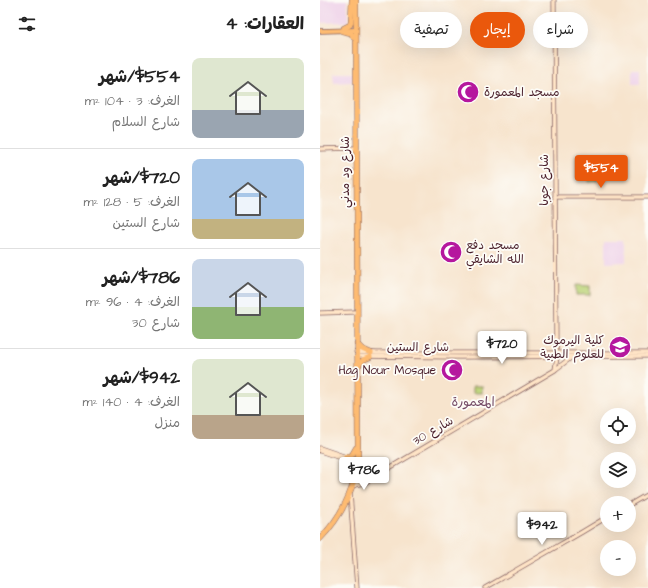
<!DOCTYPE html>
<html lang="ar">
<meta charset="utf-8">
<style>
:root{--surface:#fff;--page:#f2f2f2;--text:#222;--muted:#767676;--line:#e0e0e0;--accent:#ea580c}
body{margin:0;font-family:"Architects Daughter","Playpen Sans Arabic",sans-serif;background:var(--page);color:var(--text);direction:rtl;height:100vh;display:flex;flex-direction:column;font-size:15px;white-space:nowrap}
*{box-sizing:border-box;margin:0}
p{font-size:13px;color:var(--muted)}
.icon{flex:none;width:22px;height:22px;fill:none;stroke:currentColor;stroke-width:2;stroke-linecap:round;stroke-linejoin:round}
.map{position:relative;flex:1;overflow:hidden;direction:ltr}
.details{display:flex;flex-direction:column;background:var(--surface);width:320px}
.details>*{flex:none}
.banner{position:absolute;left:12px;top:12px;width:256px;height:36px;direction:rtl;display:flex;gap:8px}
.controls{position:absolute;left:280px;top:408px;display:grid;gap:8px}
.controls a{display:grid;place-items:center;width:36px;height:36px;border-radius:50%;background:var(--surface);box-shadow:0 4px 16px #0002;font-size:20px}
.price{position:absolute;translate:-50% -34px;padding:0 9px;border-radius:4px;background:#fff;color:#222;font-size:13px;line-height:26px;filter:drop-shadow(0 1px 2px #0008)}
.price::after{content:'';position:absolute;left:50%;top:24px;width:12px;height:9px;margin-left:-6px;background:inherit;clip-path:polygon(0 0,100% 0,50% 100%)}
.price.current{background:var(--accent);color:#fff}
ul{padding:0;list-style:none}
li{display:flex;align-items:center;gap:12px;height:100px;padding:0 16px}
li+li{border-top:1px solid var(--line)}
li span{display:grid;place-items:center;flex:none;width:112px;height:80px;border-radius:8px;color:#555}
li>.icon{margin-inline-start:auto}
span .icon{width:48px;height:48px;fill:#fffc;stroke-width:1}
li b{font-size:17px}
h2{display:flex;justify-content:space-between;align-items:center;height:48px;padding:0 16px;font-size:17px}
.pill{padding:0 14px;border-radius:18px;background:var(--surface);box-shadow:0 4px 16px #0002;font-size:14px;line-height:36px}
.pill.current{background:var(--accent);color:#fff}
main{display:flex;flex:1;min-height:0}
.map>svg:first-child{display:block}
.built{fill:#eed0e8}
.green{fill:#bbd377;stroke:#827951}
.lines{fill:none;stroke-linecap:round;stroke-linejoin:round}
.secondary-casing{stroke:#876464;stroke-width:5}
.primary-casing{stroke:#876464;stroke-width:5.5}
.highway-casing{stroke:#876464;stroke-width:6}
.secondary{stroke:#ffe4c6;stroke-width:3.5}
.primary{stroke:#febb71;stroke-width:4}
.highway{stroke:#febb71;stroke-width:5}
.labels{text-anchor:middle;dominant-baseline:central;stroke-width:3.5;stroke-linejoin:round;paint-order:stroke}
.poi-label{font-size:12px;fill:#4a1f2b;stroke:#fdfcf7;text-anchor:start}
.street-label{font-size:12px;fill:#4a1f2b;stroke:#fdfcf7}
.neighbourhood-label{font-size:13px;fill:#744b66;stroke:#fdfcf7}
</style>
<main>
<div class="map">
<svg width="328" height="588" viewBox="0 0 328 588">
<rect width="100%" height="100%" fill="#fdfcf7"/>
<filter id="ink" filterUnits="userSpaceOnUse"><feTurbulence type="fractalNoise" baseFrequency=".025" numOctaves="2"/><feDisplacementMap in="SourceGraphic" scale="8" xChannelSelector="R" yChannelSelector="G"/><feConvolveMatrix kernelMatrix="1 2 1 2 8 2 1 2 1" color-interpolation-filters="sRGB"/></filter>
<filter id="wash" filterUnits="userSpaceOnUse"><feTurbulence type="fractalNoise" baseFrequency=".012" numOctaves="4" result="noise"/><feDisplacementMap in="SourceGraphic" scale="16" xChannelSelector="R" yChannelSelector="G"/><feGaussianBlur stdDeviation="0.9" result="paint"/><feColorMatrix in="noise" values="0 0 0 0 0 0 0 0 0 0 0 0 0 0 0 0 0 1.4 0 .05"/><feComposite in="paint" operator="in"/></filter>
<g filter="url(#wash)">
<rect width="100%" height="100%" fill="#f7e4cd"/>
<g class="built">
<polygon points="0,0 27,0 28,22 0,23"/>
<rect x="312" y="69" width="8" height="15"/>
<polygon points="13,73 32,73 32,82 14,83"/>
<polygon points="286,238 306,238 306,262 286,263"/>
</g>
<g class="green">
<polygon points="269,171 277,171 277,181 269,182"/>
<polygon points="256,285 270,286 270,295 256,295"/>
<rect x="153" y="386" width="9" height="7"/>
</g>
</g>
<g filter="url(#ink)">
<g class="lines">
<g class="secondary-casing">
<g id="secondary">
<polyline points="0,149 36,148"/>
<polyline points="235,197 328,197"/>
<polyline points="0,313 35,312"/>
<polyline points="36,352 57,353 328,353"/>
<polyline points="37,356 139,357 328,356"/>
<polyline points="236,369 252,357"/>
<polyline points="0,448 35,460"/>
<polyline points="0,451 35,463"/>
<polyline points="33,483 46,480"/>
<polyline points="32,486 44,483 235,370 237,357 236,345 234,0"/>
<polyline points="30,493 37,588"/>
<polyline points="309,505 328,494"/>
<polyline points="165,588 262,532 287,517"/>
</g>
</g>
<g class="primary-casing">
<polyline id="primary" points="0,31 36,30"/>
</g>
<g class="highway-casing">
<g id="highway">
<polyline points="24,28 30,25 31,22 32,0"/>
<polyline points="22,31 31,33 34,38"/>
<polyline points="37,344 42,349 51,353"/>
<polyline points="38,366 43,360 50,357"/>
<polyline points="26,457 32,455 36,448"/>
<polyline points="26,460 31,464 34,470"/>
<path d="M0,539C21,517 35,489 38,458L36,0"/>
</g>
</g>
<use href="#secondary" class="secondary"/>
<use href="#primary" class="primary"/>
<use href="#highway" class="highway"/>
</g>
</g>
<defs>
<g id="mosque-disc" transform="scale(1.15)"><circle r="9.5" fill="#b5179e" stroke="#fdfcf7"/><path d="M3.5-4.9A6 6 0 1 0 3.5 4.9A5 5 0 1 1 3.5-4.9Z" fill="#fff"/></g>
<g id="university-disc" transform="scale(1.15)"><circle r="9.5" fill="#b5179e" stroke="#fdfcf7"/><path d="M0-5L7-2L0 1L-7-2ZM-4 1L0 2.5L4 1V4Q0 6-4 4Z" fill="#fff"/></g>
</defs>
<g fill-rule="evenodd">
<use href="#mosque-disc" x="148" y="92"/>
<use href="#mosque-disc" x="131" y="252"/>
<use href="#university-disc" x="300" y="347"/>
<use href="#mosque-disc" x="132" y="370"/>
</g>
<g class="labels">
<g class="poi-label">
<text x="164" y="92">مسجد المعمورة</text>
<text x="146" y="245">مسجد دفع<tspan x="146" dy="14">الله الشايقي</tspan></text>
<text x="284" y="340" text-anchor="end">كلية اليرموك<tspan x="284" dy="14">للعلوم الطبية</tspan></text>
<text x="116" y="370" text-anchor="end">Hag Nour Mosque</text>
</g>
<g class="street-label">
<text transform="translate(25 172) rotate(-90)">شارع ود مدني</text>
<text transform="translate(224 180) rotate(-90)">شارع جوبا</text>
<text x="98" y="347">شارع الستين</text>
<text transform="translate(113 431) rotate(-30)">شارع 30</text>
</g>
<g class="neighbourhood-label">
<text x="153" y="402">المعمورة</text>
</g>
</g>
</svg>
<div class="controls">
<a><svg class="icon" aria-label="locate" viewBox="0 0 24 24"><circle cx="12" cy="12" r="6"/><path d="M12 2v4M12 18v4M2 12h4M18 12h4"/></svg></a>
<a><svg class="icon" aria-label="layers" viewBox="0 0 24 24"><path d="M12 4l9 5-9 5-9-5zM3 14l9 5 9-5"/></svg></a>
<a>+</a>
<a>−</a>
</div>
<b class="price current" style="left:281px;top:189px">$554</b>
<b class="price" style="left:182px;top:365px">$720</b>
<b class="price" style="left:44px;top:491px">$786</b>
<b class="price" style="left:222px;top:546px">$942</b>
<div class="banner">
<a class="pill">شراء</a>
<a class="pill current">إيجار</a>
<a class="pill">تصفية</a>
</div>
</div>
<section class="details">
<h2>العقارات: 4<svg class="icon" aria-label="filters" viewBox="0 0 24 24"><path d="M4 7h16M4 17h16"/><circle cx="9" cy="7" r="2"/><circle cx="15" cy="17" r="2"/></svg></h2>
<ul>
<li><span style="background:linear-gradient(#dfe7d0 65%,#9aa5b1 0)"><svg class="icon" aria-label="home" viewBox="0 0 24 24"><path d="M3 11l9-7 9 7M6 9v11h12V9"/></svg></span><div><b>$554/شهر</b><p>الغرف: 3 · 104 m²</p><p>شارع السلام</p></div></li>
<li><span style="background:linear-gradient(#a9c7e8 75%,#c2b280 0)"><svg class="icon" aria-label="home" viewBox="0 0 24 24"><path d="M3 11l9-7 9 7M6 9v11h12V9"/></svg></span><div><b>$720/شهر</b><p>الغرف: 5 · 128 m²</p><p>شارع الستين</p></div></li>
<li><span style="background:linear-gradient(#c9d6e8 60%,#8fb573 0)"><svg class="icon" aria-label="home" viewBox="0 0 24 24"><path d="M3 11l9-7 9 7M6 9v11h12V9"/></svg></span><div><b>$786/شهر</b><p>الغرف: 4 · 96 m²</p><p>شارع 30</p></div></li>
<li><span style="background:linear-gradient(#dfe7d0 70%,#b9a48a 0)"><svg class="icon" aria-label="home" viewBox="0 0 24 24"><path d="M3 11l9-7 9 7M6 9v11h12V9"/></svg></span><div><b>$942/شهر</b><p>الغرف: 4 · 140 m²</p><p>منزل</p></div></li>
</ul>
</section>
</main>
